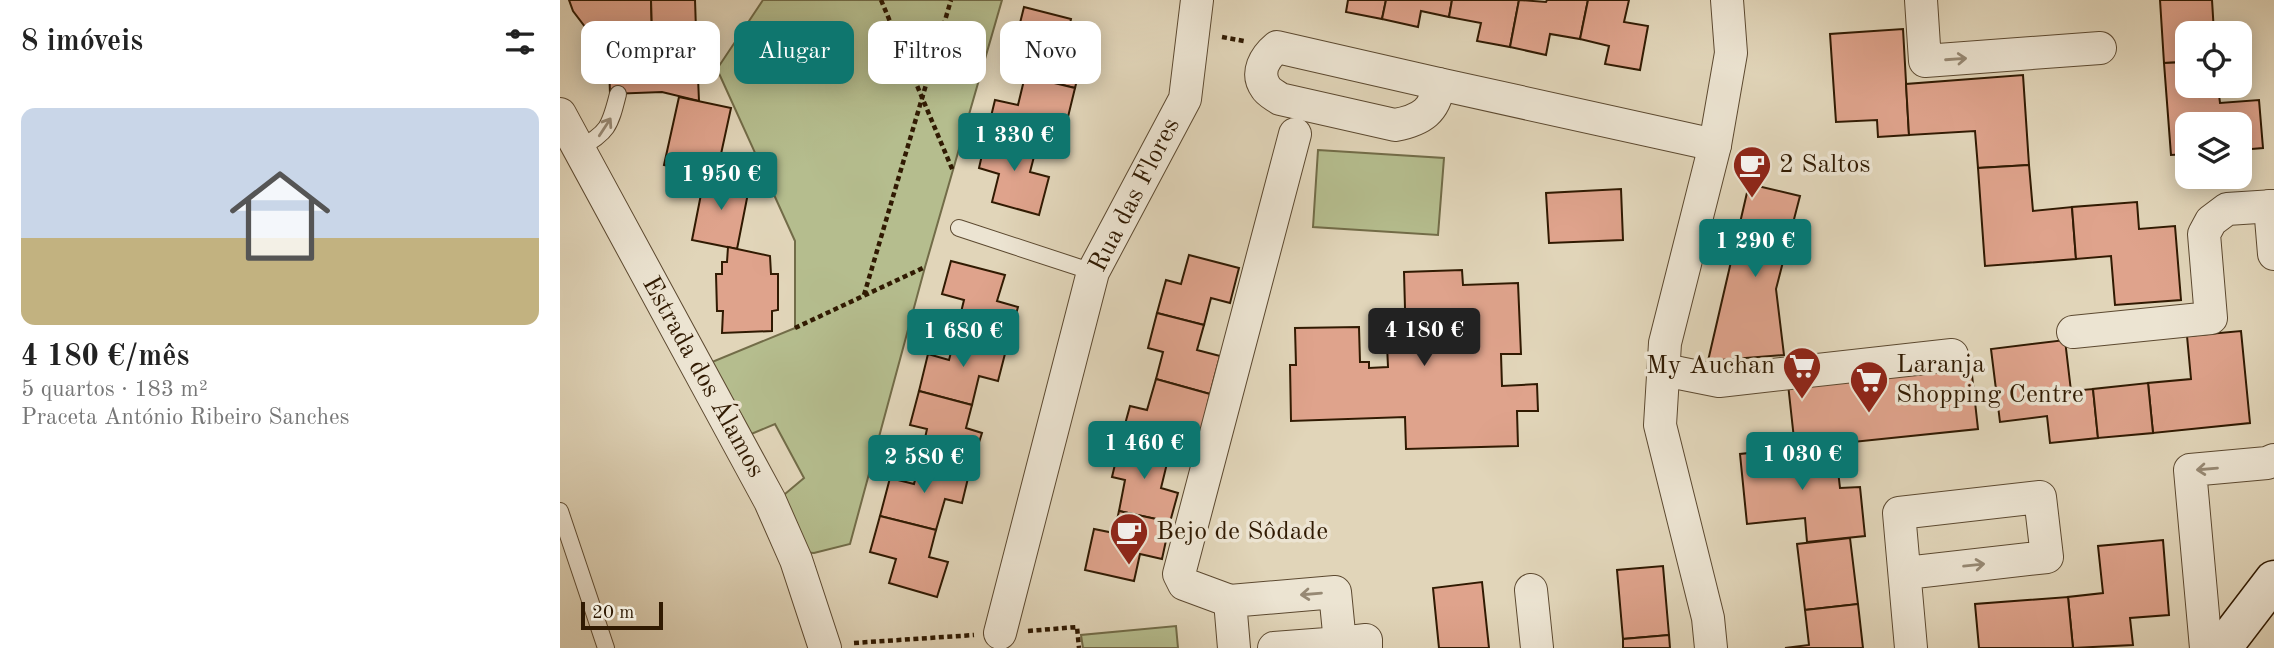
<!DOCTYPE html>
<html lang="pt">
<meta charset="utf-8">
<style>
:root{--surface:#fff;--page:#f2f2f2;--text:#222;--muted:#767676;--line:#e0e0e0;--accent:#0f766e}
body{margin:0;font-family:"Old Standard TT",serif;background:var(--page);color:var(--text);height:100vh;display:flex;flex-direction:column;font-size:26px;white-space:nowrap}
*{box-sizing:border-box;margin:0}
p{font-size:23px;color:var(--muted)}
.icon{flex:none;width:38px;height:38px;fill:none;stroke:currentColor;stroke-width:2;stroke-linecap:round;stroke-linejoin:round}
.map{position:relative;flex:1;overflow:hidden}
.drawer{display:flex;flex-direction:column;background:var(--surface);width:560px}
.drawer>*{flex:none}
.banner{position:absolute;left:21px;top:21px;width:665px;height:63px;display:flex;gap:14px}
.fabs{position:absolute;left:1615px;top:21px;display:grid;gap:14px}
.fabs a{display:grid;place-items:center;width:77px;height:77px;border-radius:14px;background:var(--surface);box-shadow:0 4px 18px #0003;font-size:35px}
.scale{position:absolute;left:21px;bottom:18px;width:82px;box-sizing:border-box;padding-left:7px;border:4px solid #301a02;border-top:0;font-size:19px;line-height:24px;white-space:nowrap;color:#301a02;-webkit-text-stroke:5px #ece4d2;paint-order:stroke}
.price{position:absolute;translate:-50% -60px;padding:0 16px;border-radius:7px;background:var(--accent);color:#fff;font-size:23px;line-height:46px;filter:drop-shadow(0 2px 4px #0008)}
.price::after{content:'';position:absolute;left:50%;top:42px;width:21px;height:16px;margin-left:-10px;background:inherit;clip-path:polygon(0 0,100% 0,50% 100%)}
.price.selected{background:#222;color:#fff}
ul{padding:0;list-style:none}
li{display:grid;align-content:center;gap:14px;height:371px;padding:0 21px}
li+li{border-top:2px solid var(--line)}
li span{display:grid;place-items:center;height:217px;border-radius:14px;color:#555}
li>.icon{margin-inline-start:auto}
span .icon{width:126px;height:126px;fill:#fffc;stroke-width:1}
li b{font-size:30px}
h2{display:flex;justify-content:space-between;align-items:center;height:84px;padding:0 21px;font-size:30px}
.tag{padding:0 24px;border-radius:14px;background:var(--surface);box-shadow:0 4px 18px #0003;font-size:24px;line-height:63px}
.tag.selected{background:var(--accent);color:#fff}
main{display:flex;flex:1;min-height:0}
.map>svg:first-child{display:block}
.green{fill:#b5bd8e;stroke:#726c48;stroke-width:2}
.building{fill:#dfa38c;stroke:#301a02;stroke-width:2}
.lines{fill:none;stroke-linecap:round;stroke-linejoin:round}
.service-casing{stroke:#5c4930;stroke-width:18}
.minor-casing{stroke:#5c4930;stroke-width:34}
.secondary-casing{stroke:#301a02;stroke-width:41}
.path{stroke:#301a02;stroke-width:4.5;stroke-dasharray:5 3.5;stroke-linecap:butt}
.service{stroke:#ece4d2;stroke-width:16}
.minor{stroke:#ece4d2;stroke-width:32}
.secondary{stroke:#ece4d2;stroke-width:38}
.oneway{stroke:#978974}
.labels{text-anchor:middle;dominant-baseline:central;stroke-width:7;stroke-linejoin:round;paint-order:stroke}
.poi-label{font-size:26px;fill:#301a02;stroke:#ece4d2;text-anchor:start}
.street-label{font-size:26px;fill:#301a02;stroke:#ece4d2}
</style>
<main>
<section class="drawer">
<h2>8 imóveis<svg class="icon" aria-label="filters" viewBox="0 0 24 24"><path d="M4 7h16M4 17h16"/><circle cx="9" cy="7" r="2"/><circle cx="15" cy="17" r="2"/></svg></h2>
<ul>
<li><span style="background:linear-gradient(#c9d6e8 60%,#c2b280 0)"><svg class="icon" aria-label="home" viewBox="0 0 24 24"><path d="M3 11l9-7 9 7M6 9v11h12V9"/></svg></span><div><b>4 180 €/mês</b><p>5 quartos · 183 m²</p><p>Praceta António Ribeiro Sanches</p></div></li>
</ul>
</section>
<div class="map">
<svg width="1714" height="648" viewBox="0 0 1714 648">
<rect width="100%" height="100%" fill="#e1d5b9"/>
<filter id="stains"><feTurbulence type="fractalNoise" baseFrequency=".00286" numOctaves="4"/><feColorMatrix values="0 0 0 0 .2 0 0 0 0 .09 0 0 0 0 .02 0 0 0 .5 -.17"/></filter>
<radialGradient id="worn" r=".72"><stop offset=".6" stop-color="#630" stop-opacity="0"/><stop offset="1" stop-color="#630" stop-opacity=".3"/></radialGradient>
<g class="green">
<polygon points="203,0 442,0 365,267 290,544 254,553 241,552 219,499 244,478 215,424 189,435 152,362 235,328 235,241 157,69"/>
<polygon points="758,150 884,158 878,235 753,227"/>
<polygon points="616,626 618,648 523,648 521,635"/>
</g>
<g class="building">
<polygon points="9,0 91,0 92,32 48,34 29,32 13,11"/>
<polygon points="91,0 135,0 136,30 92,32"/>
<polygon points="788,0 826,0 822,19 786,12"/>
<polygon points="826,0 892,0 889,17 861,11 858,27 822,19"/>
<polygon points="892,0 959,0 950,47 917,41 921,23 889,17"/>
<polygon points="959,0 986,2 987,0 1028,0 1020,39 990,34 986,55 950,47"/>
<polygon points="1028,0 1069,0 1064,22 1088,26 1080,70 1045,64 1049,46 1020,39"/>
<polygon points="1600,0 1652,0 1654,33 1628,33 1628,62 1604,63"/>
<polygon points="464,7 511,19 505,47 524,51 515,88 465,76 473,43 456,39"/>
<polygon points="1343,29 1349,135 1318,137 1317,120 1276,122 1270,34"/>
<polygon points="136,30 139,101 102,92 50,94 48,34"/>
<polygon points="1628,62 1628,86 1658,86 1660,103 1699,100 1703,148 1680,150 1680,124 1628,124 1628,154 1611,155 1604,63"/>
<polygon points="1463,75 1469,165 1418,168 1415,131 1349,135 1346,84"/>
<polygon points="465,76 515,88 507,121 484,115 477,145 427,133 435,100 458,105"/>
<polygon points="119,97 171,108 156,177 104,165"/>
<polygon points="427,133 477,145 470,172 489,177 479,215 432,202 439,174 419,168"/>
<polygon points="1469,165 1473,211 1512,207 1516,259 1425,266 1418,168"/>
<polygon points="145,174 190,183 177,249 132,240"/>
<polygon points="1189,184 1240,196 1216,289 1224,355 1148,361"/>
<polygon points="1061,189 1063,240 989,243 986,193"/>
<polygon points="1577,202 1579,229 1615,226 1621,300 1555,305 1551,256 1516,259 1512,207"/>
<polygon points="168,247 210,256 211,274 218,274 218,310 212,311 212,331 162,333 163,311 157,311 156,274 162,274 162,262 167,262"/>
<polygon points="629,255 679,268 670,303 651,298 644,325 597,313 606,280 621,284"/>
<polygon points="391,261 445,275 437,301 458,307 447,346 396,333 404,300 382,294"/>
<polygon points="902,270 903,285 958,283 961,354 941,354 942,386 977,384 978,411 957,411 958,446 846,449 845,417 731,421 730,365 736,365 735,328 799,327 800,362 809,362 809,368 828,367 827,345 846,344 844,272"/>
<polygon points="597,313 644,325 637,350 660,356 650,394 596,379 603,352 588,348"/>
<polygon points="1681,331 1690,423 1593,433 1588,383 1631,379 1627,336"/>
<polygon points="396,333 447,346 438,381 419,376 412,405 359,391 368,354 389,360"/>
<polygon points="1505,340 1511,391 1533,389 1538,438 1490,443 1487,416 1440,422 1431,349"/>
<polygon points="1411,366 1418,429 1235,448 1228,384"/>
<polygon points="596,379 650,394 642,430 616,423 610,451 561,439 570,406 587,410"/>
<polygon points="1588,383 1593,433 1538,438 1533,389"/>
<polygon points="359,391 412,405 406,428 422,433 409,474 360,461 367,429 350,425"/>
<polygon points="561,439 610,451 601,488 618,493 610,522 559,511 565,480 552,477"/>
<polygon points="1275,444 1280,488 1300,487 1305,536 1247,542 1245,518 1187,524 1180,454"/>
<polygon points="360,461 409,474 402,503 385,499 376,530 320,516 330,478 354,484"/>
<polygon points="559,511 610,522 602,559 580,554 574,581 525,570 534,529 554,533"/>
<polygon points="320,516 376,530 369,557 388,562 377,597 329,583 336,559 310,552"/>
<polygon points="1290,538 1298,604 1245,610 1237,544"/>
<polygon points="1603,540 1609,615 1570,618 1573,645 1513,648 1508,597 1543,593 1538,546"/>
<polygon points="1103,566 1109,635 1063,639 1057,570"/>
<polygon points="922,582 929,648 879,648 873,588"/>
<polygon points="1508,597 1513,648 1419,648 1415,604"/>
<polygon points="1298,604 1303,648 1225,648 1249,645 1245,610"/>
<polygon points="1109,635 1110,648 1063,648 1063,639"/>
</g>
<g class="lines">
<g class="service-casing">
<g id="service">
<path d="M18,149C48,133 50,126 58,94"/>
<polyline points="399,228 533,272"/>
<polyline points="0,511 46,648"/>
</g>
</g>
<g class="minor-casing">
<g id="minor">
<polyline points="1361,0 1365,61 1540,48"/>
<path d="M717,47L879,84C875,111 862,120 835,125L720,99C716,96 708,92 706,88C695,73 705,57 717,47Z"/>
<polyline points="879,84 1155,145"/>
<polyline points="0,114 210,501 236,560 265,648"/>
<polyline points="1710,206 1714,254"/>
<polyline points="1513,332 1651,318 1644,234 1651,221 1667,209 1714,206"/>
<polyline points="1104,370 1159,381 1392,355"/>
<polyline points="1346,573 1487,557 1480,497 1339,513 1351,648"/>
<polyline points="971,590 977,648"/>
<polyline points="670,601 624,584 619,574 735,134"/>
<polyline points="440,633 533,272 625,99 637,0"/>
<polyline points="780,643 806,640 806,648"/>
<polyline points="674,648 670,601 775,592 780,643 714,648"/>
<polyline points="1151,648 1148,618 1100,425 1105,343 1155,145 1171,53 1167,0"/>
<polyline points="1646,648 1630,470 1707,463 1714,460"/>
</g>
</g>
<g class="secondary-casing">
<polyline id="secondary" points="1662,648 1714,580"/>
</g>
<g class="path">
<polyline points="321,0 393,171"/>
<polyline points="662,37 684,41"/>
<polyline points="304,295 391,0"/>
<polyline points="235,328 365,267"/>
<polyline points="468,631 517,627 519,648"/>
<polyline points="294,643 414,635"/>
</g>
<use href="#service" class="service"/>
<use href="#minor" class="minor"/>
<use href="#secondary" class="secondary"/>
</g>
<defs><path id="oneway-shaft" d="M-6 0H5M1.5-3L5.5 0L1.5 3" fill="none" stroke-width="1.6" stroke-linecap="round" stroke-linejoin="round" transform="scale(1.75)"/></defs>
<g class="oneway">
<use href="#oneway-shaft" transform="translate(1396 59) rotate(-4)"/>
<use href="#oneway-shaft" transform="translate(45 127) rotate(-57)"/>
<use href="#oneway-shaft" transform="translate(1647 469) rotate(175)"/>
<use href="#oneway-shaft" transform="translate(1414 565) rotate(-6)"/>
<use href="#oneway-shaft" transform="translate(751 594) rotate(175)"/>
</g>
<defs>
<g id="cafe-pin" transform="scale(2.0125)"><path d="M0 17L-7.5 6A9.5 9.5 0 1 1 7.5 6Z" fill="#8f2418" stroke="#ece4d2"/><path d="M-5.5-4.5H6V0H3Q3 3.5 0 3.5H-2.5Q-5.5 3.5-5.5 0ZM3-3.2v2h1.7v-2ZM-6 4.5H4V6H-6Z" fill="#fff"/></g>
<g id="supermarket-pin" transform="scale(2.0125)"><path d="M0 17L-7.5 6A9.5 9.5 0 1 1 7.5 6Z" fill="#8f2418" stroke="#ece4d2"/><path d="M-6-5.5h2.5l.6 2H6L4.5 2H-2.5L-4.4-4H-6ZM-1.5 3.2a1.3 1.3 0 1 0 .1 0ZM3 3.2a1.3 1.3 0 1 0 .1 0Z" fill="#fff"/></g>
</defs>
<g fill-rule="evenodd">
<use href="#cafe-pin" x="1192" y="165"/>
<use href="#supermarket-pin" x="1242" y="366"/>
<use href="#supermarket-pin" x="1309" y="380"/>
<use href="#cafe-pin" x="569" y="532"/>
</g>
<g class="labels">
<g class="poi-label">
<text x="1219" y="165">2 Saltos</text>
<text x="1336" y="365">Laranja<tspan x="1336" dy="30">Shopping Centre</tspan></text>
<text x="1215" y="366" text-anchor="end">My Auchan</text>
<text x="596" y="532">Bejo de Sôdade</text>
</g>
<g class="street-label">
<text transform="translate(575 195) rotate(-63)">Rua das Flores</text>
<text transform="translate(143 377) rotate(61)">Estrada dos Álamos</text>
</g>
</g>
<rect width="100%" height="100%" filter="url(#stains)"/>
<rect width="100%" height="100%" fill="url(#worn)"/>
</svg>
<div class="fabs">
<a><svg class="icon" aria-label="locate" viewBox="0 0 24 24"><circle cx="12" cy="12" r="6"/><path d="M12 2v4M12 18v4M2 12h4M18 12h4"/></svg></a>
<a><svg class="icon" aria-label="layers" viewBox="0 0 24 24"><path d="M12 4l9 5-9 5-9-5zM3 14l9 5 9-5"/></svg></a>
</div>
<div class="scale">20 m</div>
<b class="price" style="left:454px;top:173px">1 330 €</b>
<b class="price" style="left:161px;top:212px">1 950 €</b>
<b class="price" style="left:1195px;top:279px">1 290 €</b>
<b class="price selected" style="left:864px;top:368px">4 180 €</b>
<b class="price" style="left:403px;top:369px">1 680 €</b>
<b class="price" style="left:584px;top:481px">1 460 €</b>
<b class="price" style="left:1242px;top:492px">1 030 €</b>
<b class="price" style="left:364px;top:495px">2 580 €</b>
<div class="banner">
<a class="tag">Comprar</a>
<a class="tag selected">Alugar</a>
<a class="tag">Filtros</a>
<a class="tag">Novo</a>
</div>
</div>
</main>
